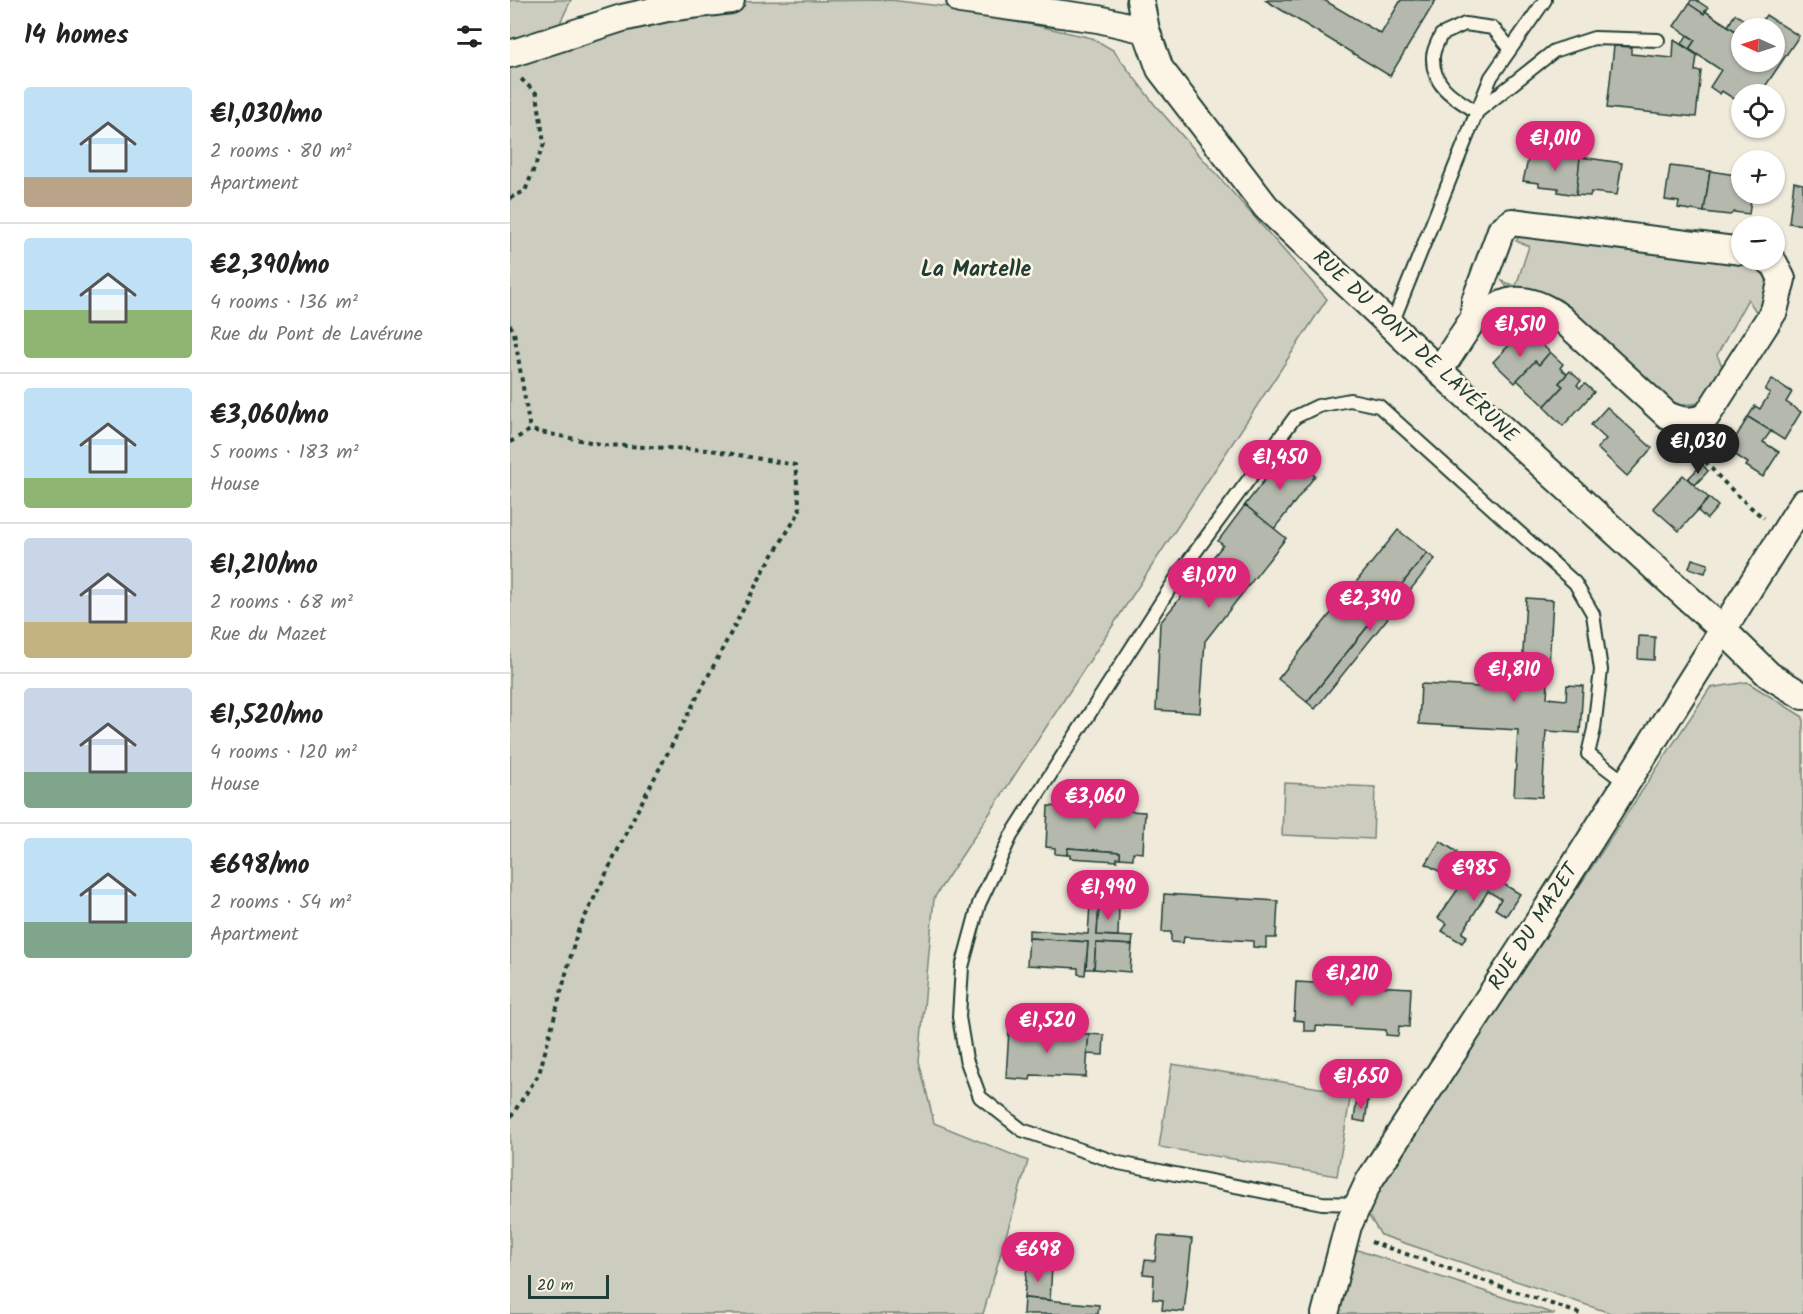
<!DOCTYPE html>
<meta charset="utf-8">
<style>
:root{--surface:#fff;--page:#f6f6f6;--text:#222;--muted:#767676;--line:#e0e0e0;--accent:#db2777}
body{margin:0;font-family:Kalam,sans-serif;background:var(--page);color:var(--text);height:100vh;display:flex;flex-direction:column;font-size:22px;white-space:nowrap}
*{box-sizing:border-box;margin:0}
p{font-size:20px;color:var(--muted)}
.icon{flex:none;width:33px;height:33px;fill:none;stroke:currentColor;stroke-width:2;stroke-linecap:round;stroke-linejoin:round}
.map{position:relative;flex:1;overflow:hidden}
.sheet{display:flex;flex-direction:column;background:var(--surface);width:510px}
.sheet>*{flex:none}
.needle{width:39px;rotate:273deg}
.controls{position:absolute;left:1221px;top:18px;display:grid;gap:12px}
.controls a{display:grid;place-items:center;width:54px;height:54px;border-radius:50%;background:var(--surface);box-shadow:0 2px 4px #0004;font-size:30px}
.scale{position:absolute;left:18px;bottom:15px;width:81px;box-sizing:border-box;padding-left:6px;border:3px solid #1f3d34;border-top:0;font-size:16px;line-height:21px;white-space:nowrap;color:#1f3d34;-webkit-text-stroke:4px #fcf5e5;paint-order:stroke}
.price{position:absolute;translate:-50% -51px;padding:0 14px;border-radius:21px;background:var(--accent);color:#fff;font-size:20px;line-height:39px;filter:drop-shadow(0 2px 3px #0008)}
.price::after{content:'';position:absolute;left:50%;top:36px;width:18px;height:14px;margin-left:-9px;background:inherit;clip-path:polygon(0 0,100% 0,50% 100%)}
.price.on{background:#222;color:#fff}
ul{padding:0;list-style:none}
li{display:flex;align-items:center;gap:18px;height:150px;padding:0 24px}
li+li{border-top:2px solid var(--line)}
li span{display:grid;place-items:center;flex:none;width:168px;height:120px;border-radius:6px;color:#555}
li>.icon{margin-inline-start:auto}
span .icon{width:72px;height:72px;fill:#fffc;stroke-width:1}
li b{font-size:26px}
h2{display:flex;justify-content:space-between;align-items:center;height:72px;padding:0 24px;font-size:26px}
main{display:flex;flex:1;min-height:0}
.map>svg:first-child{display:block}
.green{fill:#cccdbf;stroke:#76857a;stroke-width:1.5}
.building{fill:#b5b9ad;stroke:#1f3d34;stroke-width:1.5}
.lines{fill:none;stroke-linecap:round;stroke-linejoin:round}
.service-casing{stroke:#1f3d34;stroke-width:16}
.minor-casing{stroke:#1f3d34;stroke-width:30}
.path{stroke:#1f3d34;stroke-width:4;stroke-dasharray:4.5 4.5;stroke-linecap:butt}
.service{stroke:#fcf5e5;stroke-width:12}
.minor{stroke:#fcf5e5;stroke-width:26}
.labels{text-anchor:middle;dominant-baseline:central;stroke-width:5;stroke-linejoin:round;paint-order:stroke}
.street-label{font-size:21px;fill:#1f3d34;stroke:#fcf5e5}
.neighbourhood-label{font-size:22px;font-weight:bold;fill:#1f3d34;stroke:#fcf5e5}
</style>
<main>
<section class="sheet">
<h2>14 homes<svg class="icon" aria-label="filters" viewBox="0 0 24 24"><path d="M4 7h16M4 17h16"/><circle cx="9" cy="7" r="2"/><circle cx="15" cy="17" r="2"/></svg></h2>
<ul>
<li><span style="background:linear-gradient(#bfe0f5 75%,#b9a48a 0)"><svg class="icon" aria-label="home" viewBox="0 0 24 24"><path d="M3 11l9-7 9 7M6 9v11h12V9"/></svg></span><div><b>€1,030/mo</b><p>2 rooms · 80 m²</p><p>Apartment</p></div></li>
<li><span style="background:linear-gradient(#bfe0f5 60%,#8fb573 0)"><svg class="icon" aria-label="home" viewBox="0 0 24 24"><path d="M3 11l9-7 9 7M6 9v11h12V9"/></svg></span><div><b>€2,390/mo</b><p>4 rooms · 136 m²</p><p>Rue du Pont de Lavérune</p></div></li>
<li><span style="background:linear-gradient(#bfe0f5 75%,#8fb573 0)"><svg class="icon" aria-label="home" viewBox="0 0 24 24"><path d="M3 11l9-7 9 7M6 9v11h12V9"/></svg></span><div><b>€3,060/mo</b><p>5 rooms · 183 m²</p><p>House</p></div></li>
<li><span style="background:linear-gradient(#c9d6e8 70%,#c2b280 0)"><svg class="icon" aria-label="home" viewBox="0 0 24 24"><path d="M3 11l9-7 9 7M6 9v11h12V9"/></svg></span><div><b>€1,210/mo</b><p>2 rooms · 68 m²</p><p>Rue du Mazet</p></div></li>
<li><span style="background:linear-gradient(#c9d6e8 70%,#7fa58c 0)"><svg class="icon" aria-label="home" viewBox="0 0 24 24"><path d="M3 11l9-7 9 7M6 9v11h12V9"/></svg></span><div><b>€1,520/mo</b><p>4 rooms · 120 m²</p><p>House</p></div></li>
<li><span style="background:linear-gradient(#bfe0f5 70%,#7fa58c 0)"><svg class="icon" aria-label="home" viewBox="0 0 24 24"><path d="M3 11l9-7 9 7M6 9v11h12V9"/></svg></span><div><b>€698/mo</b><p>2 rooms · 54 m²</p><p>Apartment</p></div></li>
</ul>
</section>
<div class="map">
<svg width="1293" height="1314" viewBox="0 0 1293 1314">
<rect width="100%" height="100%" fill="#efeada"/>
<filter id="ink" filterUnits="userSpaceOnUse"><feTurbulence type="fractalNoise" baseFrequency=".0167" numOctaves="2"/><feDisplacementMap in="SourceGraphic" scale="12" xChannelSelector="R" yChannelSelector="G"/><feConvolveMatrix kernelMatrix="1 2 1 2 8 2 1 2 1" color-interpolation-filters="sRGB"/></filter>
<g filter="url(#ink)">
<g class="green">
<polygon points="0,0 61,0 51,21 51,29 0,45"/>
<polygon points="380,0 447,8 582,38 603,50 645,105 817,299 424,898 409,1061 424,1123 518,1161 473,1314 0,1314 0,64 208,2"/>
<path d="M1014,233L1239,265C1266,275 1258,295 1248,315L1238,299L1207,355L1214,370L1191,403L1171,405L1157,399L1051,300L1032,292L997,287L992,281L1006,286L1019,246L1006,241L1010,235Z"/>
<polygon points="1237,682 1293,717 1293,1314 1103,1314 871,1235 855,1210 1200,688"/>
<polygon points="774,783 865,787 863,839 772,835"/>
<polygon points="662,1064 841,1093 827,1176 649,1147"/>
<polygon points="841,1248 1045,1314 824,1314"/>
</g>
<g class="building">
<polygon points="755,0 814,0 871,34 891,0 926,0 880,76"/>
<polygon points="1181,0 1186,0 1198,8 1194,14 1179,4"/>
<polygon points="1179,4 1194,14 1195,11 1232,35 1232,62 1264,62 1264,28 1247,28 1256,15 1289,36 1250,94 1232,94 1232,104 1212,91 1210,94 1200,87 1211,70 1179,49 1185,40 1164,26"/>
<polygon points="1225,14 1246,28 1232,28 1232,35 1218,26"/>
<polygon points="1177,35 1185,40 1179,49 1172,44"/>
<polygon points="1164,40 1187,55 1185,71 1191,71 1186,117 1097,108 1104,46 1121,47 1121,54 1163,58"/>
<polygon points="1053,152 1071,154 1066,195 1048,192 1048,188 1029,186 1029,183 1013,181 1019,156 1032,158 1033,153 1052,155"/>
<polygon points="1070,157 1112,163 1107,195 1081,192 1080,196 1066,195"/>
<polygon points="1160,166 1200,171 1194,212 1168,208 1169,202 1155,200"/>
<polygon points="1200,171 1232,176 1232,194 1242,194 1239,214 1224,212 1220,215 1194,212"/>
<polygon points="1284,182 1293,184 1293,225 1279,223"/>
<polygon points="1006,338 1013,344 1016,340 1022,346 1028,341 1040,352 1029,365 1025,361 1005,383 983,362"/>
<polygon points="1040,352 1053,364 1050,368 1057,374 1049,383 1053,386 1035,406 1007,380 1025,361 1029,365"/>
<polygon points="1060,371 1071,381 1067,385 1070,388 1075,384 1084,392 1053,426 1034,407 1053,386 1049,383"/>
<polygon points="1262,379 1282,392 1276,402 1291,412 1274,440 1238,417 1245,406 1250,409 1260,393 1255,390"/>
<polygon points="1097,407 1142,448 1117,476 1087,448 1096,439 1081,425"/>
<polygon points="1238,417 1261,431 1253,442 1269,452 1253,477 1236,466 1238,463 1218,450"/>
<polygon points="776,453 805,476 764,529 735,505"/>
<polygon points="1192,464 1198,471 1185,485 1178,479"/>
<polygon points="1173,475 1199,498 1169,531 1143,508"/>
<polygon points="1199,498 1208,506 1197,519 1188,511"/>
<polygon points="735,505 776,538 695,641 690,713 646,710 650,623 713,545 708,541"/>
<polygon points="888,530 917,553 797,702 768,679"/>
<polygon points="917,553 925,559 805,709 797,702"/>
<polygon points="1182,559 1198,564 1195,573 1179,568"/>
<polygon points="1016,598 1043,600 1037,698 1056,700 1057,685 1073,686 1070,733 1036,731 1032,797 1004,796 1008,730 909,724 911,684 1011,689"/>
<polygon points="1129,636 1145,637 1144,660 1128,659"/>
<polygon points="538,806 635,812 633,853 623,852 623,859 610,858 610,852 558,848 557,855 545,854 545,848 536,847"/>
<polygon points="930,841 947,852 934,874 916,864"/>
<polygon points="558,848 610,852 610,858 607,858 607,861 560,858 560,855 557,855"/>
<polygon points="964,866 1010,894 996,916 985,909 991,899 978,891 952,933 957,936 952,943 932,931 937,924 928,918"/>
<polygon points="654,894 768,901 766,938 756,938 756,948 743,947 743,941 674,937 673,943 661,942 661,932 652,932"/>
<polygon points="580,905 589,905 587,935 623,937 622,945 586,943 584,969 576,969 578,942 519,938 519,930 578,934"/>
<polygon points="589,905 609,907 608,936 587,935"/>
<polygon points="519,938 578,942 575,975 568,974 568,968 517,965"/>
<polygon points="586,943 622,945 620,972 584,969"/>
<polygon points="786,982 901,988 899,1027 889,1026 888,1036 876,1035 876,1030 806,1026 806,1031 794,1031 794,1021 784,1020"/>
<polygon points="499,1030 579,1034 576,1077 521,1075 520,1080 496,1078"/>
<polygon points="579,1034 594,1035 593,1055 577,1054"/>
<polygon points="847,1099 858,1101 855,1122 844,1120"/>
<polygon points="648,1236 682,1239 674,1312 652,1310 653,1300 643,1299 644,1275 633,1274 635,1260 645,1261"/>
<polygon points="517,1266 542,1267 540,1300 514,1298"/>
<polygon points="514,1298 589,1305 588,1314 513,1314"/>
</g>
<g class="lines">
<g class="service-casing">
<g id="service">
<path d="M1000,48L983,28L955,24L931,35C928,41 923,50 923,57C922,87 945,98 967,112L1044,51L1084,38L1148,40"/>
<polyline points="881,326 981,77 1035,0"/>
<polyline points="848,1204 812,1203 609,1163 512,1130 470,1097 456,1059 449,1017 452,967 469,904 501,836 669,574 785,417 808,406 840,400 869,406 1065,583 1083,614 1091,670 1084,729 1078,754 1116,783"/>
</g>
</g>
<g class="minor-casing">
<g id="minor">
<polyline points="450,0 588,19 636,30"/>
<polyline points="630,0 636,30 650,69 756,207 929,371 1213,630 1259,675 1293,696"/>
<polyline points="0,54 112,18 157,8 221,0"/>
<path d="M964,318C979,315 977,313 989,306C1010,294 1033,305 1051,318L1157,415C1172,422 1181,422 1196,417L1264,311L1272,279L1264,263L1258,260"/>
<polyline points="929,371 964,318 965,301 989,236 991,230 1002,222 1232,251"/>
<polyline points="815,1314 838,1226 859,1181 1042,901 1293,503"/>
</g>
</g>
<g class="path">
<polyline points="0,198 15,191 34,144 27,94 9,77"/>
<polyline points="0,325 4,332 20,430"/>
<polyline points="0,442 20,430 95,445 200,450 285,465 290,511 255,568 125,815 67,933 29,1074 0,1118"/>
<path d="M1186,446C1191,463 1238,506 1254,518"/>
<polyline points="861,1242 1071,1314"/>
</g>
<use href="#service" class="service"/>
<use href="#minor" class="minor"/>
</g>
</g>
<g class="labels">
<g class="street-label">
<text transform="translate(905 347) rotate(43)">RUE DU PONT DE LAVÉRUNE</text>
<text transform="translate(1024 927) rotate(-57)">RUE DU MAZET</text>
</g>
<g class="neighbourhood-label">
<text x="466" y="270">La Martelle</text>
</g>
</g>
</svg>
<div class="controls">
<a><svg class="needle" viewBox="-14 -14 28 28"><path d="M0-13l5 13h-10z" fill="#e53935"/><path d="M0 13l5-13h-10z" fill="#767676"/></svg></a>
<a><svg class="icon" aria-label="locate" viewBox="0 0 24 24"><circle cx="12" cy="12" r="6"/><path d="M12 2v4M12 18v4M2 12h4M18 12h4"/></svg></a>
<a>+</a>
<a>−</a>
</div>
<div class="scale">20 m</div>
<b class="price" style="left:1045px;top:172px">€1,010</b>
<b class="price" style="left:1010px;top:358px">€1,510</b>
<b class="price on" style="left:1188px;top:475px">€1,030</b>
<b class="price" style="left:770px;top:491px">€1,450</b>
<b class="price" style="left:699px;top:609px">€1,070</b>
<b class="price" style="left:860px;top:632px">€2,390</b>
<b class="price" style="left:1004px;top:703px">€1,810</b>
<b class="price" style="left:585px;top:830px">€3,060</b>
<b class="price" style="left:964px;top:902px">€985</b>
<b class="price" style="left:598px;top:921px">€1,990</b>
<b class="price" style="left:842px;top:1007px">€1,210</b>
<b class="price" style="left:537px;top:1054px">€1,520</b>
<b class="price" style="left:851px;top:1110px">€1,650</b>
<b class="price" style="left:528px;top:1283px">€698</b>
</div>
</main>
